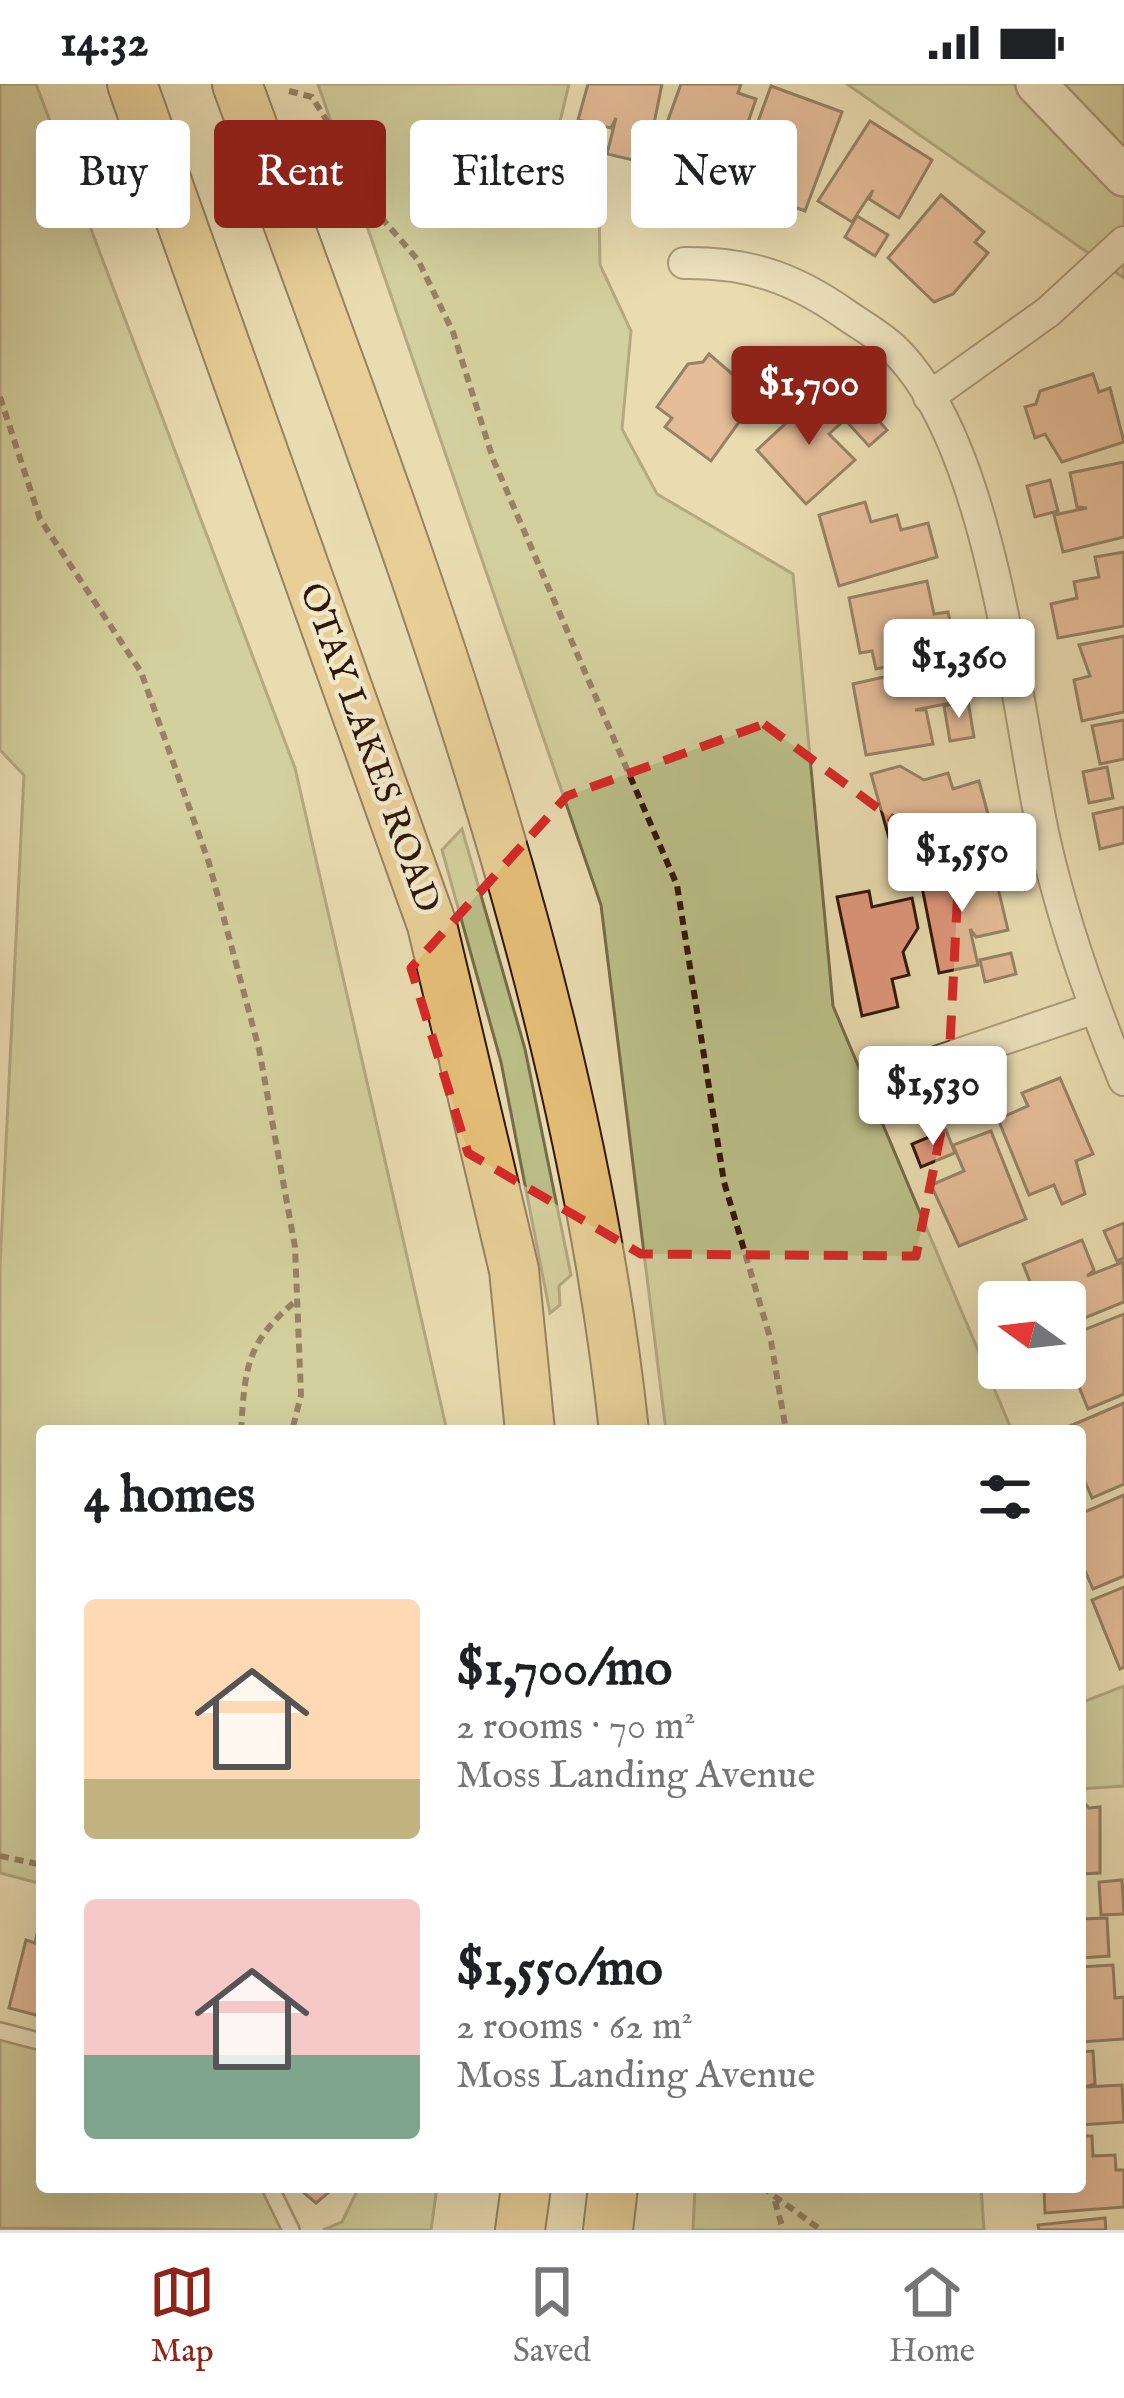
<!DOCTYPE html>
<meta charset="utf-8">
<style>
:root{--surface:#fff;--page:#f2f2f2;--text:#202124;--muted:#757577;--line:#e0e0e0;--accent:#8f2418}
body{margin:0;font-family:"IM FELL English",serif;background:var(--page);color:var(--text);height:100vh;display:flex;flex-direction:column;font-size:45px;white-space:nowrap}
*{box-sizing:border-box;margin:0}
p{font-size:39px;color:var(--muted)}
.icon{flex:none;width:66px;height:66px;fill:none;stroke:currentColor;stroke-width:2;stroke-linecap:round;stroke-linejoin:round}
.map{position:relative;flex:1;overflow:hidden}
.panel{position:absolute;left:36px;top:1341px;width:1050px;height:768px;display:flex;flex-direction:column;background:var(--surface);border-radius:12px;box-shadow:0 12px 48px #0002}
.panel>*{flex:none}
.top-card{position:absolute;left:36px;top:36px;width:1053px;height:108px;display:flex;gap:24px}
.needle{width:78px;rotate:285deg}
.buttons{position:absolute;left:978px;top:1197px;display:grid;gap:24px}
.buttons a{display:grid;place-items:center;width:108px;height:108px;border-radius:12px;background:var(--surface);box-shadow:0 12px 48px #0002;font-size:60px}
.price{position:absolute;translate:-50% -102px;padding:0 27px;border-radius:12px;background:#fff;color:#222;font-size:39px;line-height:78px;filter:drop-shadow(0 3px 6px #0008)}
.price::after{content:'';position:absolute;left:50%;top:72px;width:36px;height:27px;margin-left:-18px;background:inherit;clip-path:polygon(0 0,100% 0,50% 100%)}
.price.on{background:var(--accent);color:#fff}
ul{padding:0;list-style:none}
li{display:flex;align-items:center;gap:36px;height:300px;padding:0 48px}
li span{display:grid;place-items:center;flex:none;width:336px;height:240px;border-radius:12px;color:#555}
li>.icon{margin-inline-start:auto}
span .icon{width:144px;height:144px;fill:#fffc;stroke-width:1}
li b{font-size:51px}
h2{display:flex;justify-content:space-between;align-items:center;height:144px;padding:0 48px;font-size:51px}
.chip{padding:0 42px;border-radius:12px;background:var(--surface);box-shadow:0 12px 48px #0002;font-size:42px;line-height:108px}
.chip.on{background:var(--accent);color:#fff}
.status{display:flex;justify-content:space-between;align-items:center;height:84px;padding:0 60px;background:var(--surface);direction:ltr}
.status svg{height:33px;fill:currentColor}
.dock{display:flex;justify-content:space-around;align-items:center;height:168px;border-top:3px solid var(--line);background:var(--surface);font-size:33px;color:var(--muted)}
.dock a{display:grid;justify-items:center;gap:6px}
.dock .on{color:var(--accent)}
.map>svg:first-child{display:block}
.green{fill:#bbbf88;stroke:#766b48;stroke-width:3}
.building{fill:#e0977c;stroke:#321707;stroke-width:3}
.lines{fill:none;stroke-linecap:round;stroke-linejoin:round}
.service-casing{stroke:#604832;stroke-width:20}
.minor-casing{stroke:#604832;stroke-width:34}
.tertiary-casing{stroke:#604832;stroke-width:44}
.primary-casing{stroke:#321707;stroke-width:52}
.path{stroke:#321707;stroke-width:6;stroke-dasharray:9 6;stroke-linecap:butt}
.service{stroke:#f1e8cc;stroke-width:15}
.minor{stroke:#f1e8cc;stroke-width:30}
.tertiary{stroke:#f1e8cc;stroke-width:39}
.primary{stroke:#e5be78;stroke-width:48}
.marked{fill:none;stroke:#d62828;stroke-width:9;stroke-dasharray:24 15;stroke-linejoin:round}
.labels{text-anchor:middle;dominant-baseline:central;stroke-width:9;stroke-linejoin:round;paint-order:stroke}
.street-label{font-size:36px;fill:#321707;stroke:#f1e8cc}
</style>
<div class="status"><b>14:32</b><svg viewBox="0 0 49 12"><path d="M0 12V9h3v3zM5 12V6h3v6zM10 12V3h3v9zM15 12V0h3v12zM26 1h20v11H26zM47 4h2v5h-2z"/></svg></div>
<div class="map">
<svg width="1124" height="2146" viewBox="0 0 1124 2146">
<rect width="100%" height="100%" fill="#eadcb1"/>
<filter id="stains"><feTurbulence type="fractalNoise" baseFrequency=".00167" numOctaves="4"/><feColorMatrix values="0 0 0 0 .2 0 0 0 0 .09 0 0 0 0 .02 0 0 0 .5 -.17"/></filter>
<radialGradient id="worn" r=".72"><stop offset=".6" stop-color="#630" stop-opacity="0"/><stop offset="1" stop-color="#630" stop-opacity=".3"/></radialGradient>
<g class="green">
<polygon points="0,0 36,0 295,684 447,1347 42,1347 42,1800 0,1789 0,1182 24,691 0,666"/>
<polygon points="318,0 569,0 552,71 599,119 600,181 631,247 622,345 657,410 793,490 833,922 1012,1347 666,1347 601,821"/>
<polygon points="847,0 1124,0 1124,194"/>
<polygon points="462,745 525,965 571,1191 559,1202 560,1221 550,1229 501,978 442,766"/>
<polygon points="1124,1602 1124,1702 1080,1705 1080,1619"/>
<polygon points="0,1947 42,1958 42,2103 261,2103 290,2146 0,2144"/>
<polygon points="359,2103 437,2103 431,2146 323,2146 342,2138"/>
<polygon points="695,2103 981,2103 984,2146 693,2146"/>
</g>
<g class="building">
<polygon points="588,0 662,0 646,79 607,70 616,34 611,44 578,36"/>
<polygon points="681,0 741,0 738,9 756,15 740,62 721,83 660,58"/>
<polygon points="771,2 842,28 805,127 768,113 778,85 764,80 773,58 753,51"/>
<polygon points="870,37 932,76 899,134 869,115 873,106 852,138 818,117"/>
<polygon points="573,56 607,64 602,88 568,80"/>
<polygon points="941,111 984,148 975,158 988,169 953,210 934,218 888,174"/>
<polygon points="857,132 888,151 875,172 845,153"/>
<polygon points="709,270 758,312 711,377 665,343 672,334 657,323 688,280 703,278"/>
<polygon points="1093,290 1099,308 1110,304 1124,358 1062,378 1045,350 1035,354 1025,323 1036,320 1040,307"/>
<polygon points="824,304 849,332 829,350 855,376 806,420 757,366"/>
<polygon points="866,322 887,346 869,362 847,338"/>
<polygon points="1124,378 1124,453 1063,468 1054,431 1087,424 1077,423 1070,389"/>
<polygon points="1050,396 1058,427 1035,433 1027,402"/>
<polygon points="865,418 871,438 897,431 901,446 928,439 937,473 839,502 819,431"/>
<polygon points="1124,468 1124,542 1058,554 1051,520 1077,514 1074,498 1099,493 1095,473"/>
<polygon points="927,497 934,530 948,528 957,568 876,585 872,567 860,569 849,514"/>
<polygon points="1124,552 1124,628 1082,637 1074,596 1090,592 1079,561"/>
<polygon points="942,580 950,619 915,626 926,626 933,660 866,671 853,600"/>
<polygon points="968,617 974,653 950,657 944,622"/>
<polygon points="1124,636 1124,675 1100,680 1092,642"/>
<polygon points="900,682 924,696 948,689 953,705 979,697 989,734 891,761 871,690"/>
<polygon points="1107,683 1113,714 1089,719 1083,688"/>
<polygon points="1124,723 1124,759 1100,765 1093,730"/>
<polygon points="993,783 1008,846 976,853 970,845 978,881 939,889 921,798"/>
<polygon points="869,807 872,823 912,814 918,844 903,868 909,891 892,895 898,923 862,932 837,813"/>
<polygon points="1011,869 1016,890 985,898 980,876"/>
<polygon points="1060,994 1093,1070 1076,1077 1085,1110 1062,1120 1054,1101 1029,1111 998,1035 1028,1022 1022,1009"/>
<polygon points="946,1046 955,1069 921,1083 912,1060"/>
<polygon points="991,1047 1026,1135 959,1162 931,1101 964,1087 953,1061"/>
<polygon points="1124,1139 1124,1174 1117,1177 1104,1147"/>
<polygon points="1082,1156 1094,1186 1087,1192 1123,1178 1124,1218 1065,1242 1065,1218 1038,1218 1023,1180"/>
<polygon points="1124,1230 1124,1310 1088,1325 1067,1273 1078,1268 1071,1251"/>
<polygon points="1124,1319 1124,1400 1092,1414 1080,1386 1080,1347 1063,1345"/>
<polygon points="1124,1411 1124,1492 1093,1505 1080,1475 1080,1430"/>
<polygon points="1124,1503 1124,1583 1120,1585 1092,1516"/>
<polygon points="1080,1715 1089,1724 1100,1723 1100,1789 1080,1790"/>
<polygon points="1122,1796 1124,1830 1101,1831 1099,1798"/>
<polygon points="1107,1834 1109,1872 1080,1874 1080,1835"/>
<polygon points="39,1841 42,1924 36,1931 9,1924 26,1856 35,1859"/>
<polygon points="1113,1881 1115,1914 1124,1913 1124,1955 1080,1958 1080,1883"/>
<polygon points="1093,1967 1095,2000 1085,2003 1122,2001 1124,2038 1080,2041 1080,1968"/>
<polygon points="1080,2052 1092,2052 1093,2072 1115,2071 1116,2086 1124,2086 1124,2123 1045,2129 1044,2103 1080,2103"/>
<polygon points="297,2103 335,2103 316,2119"/>
<polygon points="1105,2134 1106,2146 1039,2146 1038,2141"/>
</g>
<g class="lines">
<g class="service-casing">
<g id="service">
<polyline points="0,1947 42,1958"/>
<polyline points="270,2103 291,2146"/>
</g>
</g>
<g class="minor-casing">
<g id="minor">
<path d="M684,179C748,178 794,194 845,230C862,242 883,253 897,268C993,366 1015,620 1044,753C1063,838 1091,917 1124,996"/>
<polyline points="929,313 1048,228 1124,158"/>
<polyline points="936,978 1092,925"/>
</g>
</g>
<g class="tertiary-casing">
<polyline id="tertiary" points="1036,0 1124,92"/>
</g>
<g class="primary-casing">
<g id="primary">
<polyline points="132,0 432,841 514,1186 530,1347"/>
<path d="M237,0C397,439 574,879 624,1347"/>
<polyline points="520,2146 526,2103"/>
<polyline points="608,2146 613,2103"/>
</g>
</g>
<g class="path">
<polyline points="289,7 312,13 334,48 347,94 418,176 453,248 493,375 677,801 724,1098 771,1257 786,1347"/>
<polyline points="0,313 40,435 141,588 209,779 259,965 295,1163 301,1311 292,1347"/>
<path d="M241,1347C245,1284 246,1258 297,1216"/>
<polyline points="0,1772 42,1781"/>
<polyline points="762,2103 821,2146"/>
<polyline points="775,2117 783,2146"/>
</g>
<use href="#service" class="service"/>
<use href="#minor" class="minor"/>
<use href="#tertiary" class="tertiary"/>
<use href="#primary" class="primary"/>
</g>
<path d="M0 0H1124V2146H0ZM764,640L959,784L947,1018L916,1172L641,1170L468,1069L411,884L567,712Z" fill="#eadcb1" fill-opacity=".55" fill-rule="evenodd"/>
<path class="marked" d="M764,640L959,784L947,1018L916,1172L641,1170L468,1069L411,884L567,712Z"/>
<g class="labels">
<g class="street-label">
<text transform="translate(369 664) rotate(70)">OTAY LAKES ROAD</text>
</g>
</g>
<rect width="100%" height="100%" filter="url(#stains)"/>
<rect width="100%" height="100%" fill="url(#worn)"/>
</svg>
<div class="buttons">
<a><svg class="needle" viewBox="-14 -14 28 28"><path d="M0-13l5 13h-10z" fill="#e53935"/><path d="M0 13l5-13h-10z" fill="#757577"/></svg></a>
</div>
<b class="price on" style="left:809px;top:364px">$1,700</b>
<b class="price" style="left:959px;top:637px">$1,360</b>
<b class="price" style="left:962px;top:831px">$1,550</b>
<b class="price" style="left:933px;top:1064px">$1,530</b>
<div class="top-card">
<a class="chip">Buy</a>
<a class="chip on">Rent</a>
<a class="chip">Filters</a>
<a class="chip">New</a>
</div>
<section class="panel">
<h2>4 homes<svg class="icon" aria-label="filters" viewBox="0 0 24 24"><path d="M4 7h16M4 17h16"/><circle cx="9" cy="7" r="2"/><circle cx="15" cy="17" r="2"/></svg></h2>
<ul>
<li><span style="background:linear-gradient(#ffd9b3 75%,#c2b280 0)"><svg class="icon" aria-label="home" viewBox="0 0 24 24"><path d="M3 11l9-7 9 7M6 9v11h12V9"/></svg></span><div><b>$1,700/mo</b><p>2 rooms · 70 m²</p><p>Moss Landing Avenue</p></div></li>
<li><span style="background:linear-gradient(#f6c9c9 65%,#7fa58c 0)"><svg class="icon" aria-label="home" viewBox="0 0 24 24"><path d="M3 11l9-7 9 7M6 9v11h12V9"/></svg></span><div><b>$1,550/mo</b><p>2 rooms · 62 m²</p><p>Moss Landing Avenue</p></div></li>
</ul>
</section>
</div>
<nav class="dock">
<a class="on"><svg class="icon" aria-label="map" viewBox="0 0 24 24"><path d="M3 6l6-2 6 2 6-2v14l-6 2-6-2-6 2zM9 4v14M15 6v14"/></svg>Map</a>
<a><svg class="icon" aria-label="saved" viewBox="0 0 24 24"><path d="M7 4h10v16l-5-4-5 4z"/></svg>Saved</a>
<a><svg class="icon" aria-label="home" viewBox="0 0 24 24"><path d="M3 11l9-7 9 7M6 9v11h12V9"/></svg>Home</a>
</nav>
